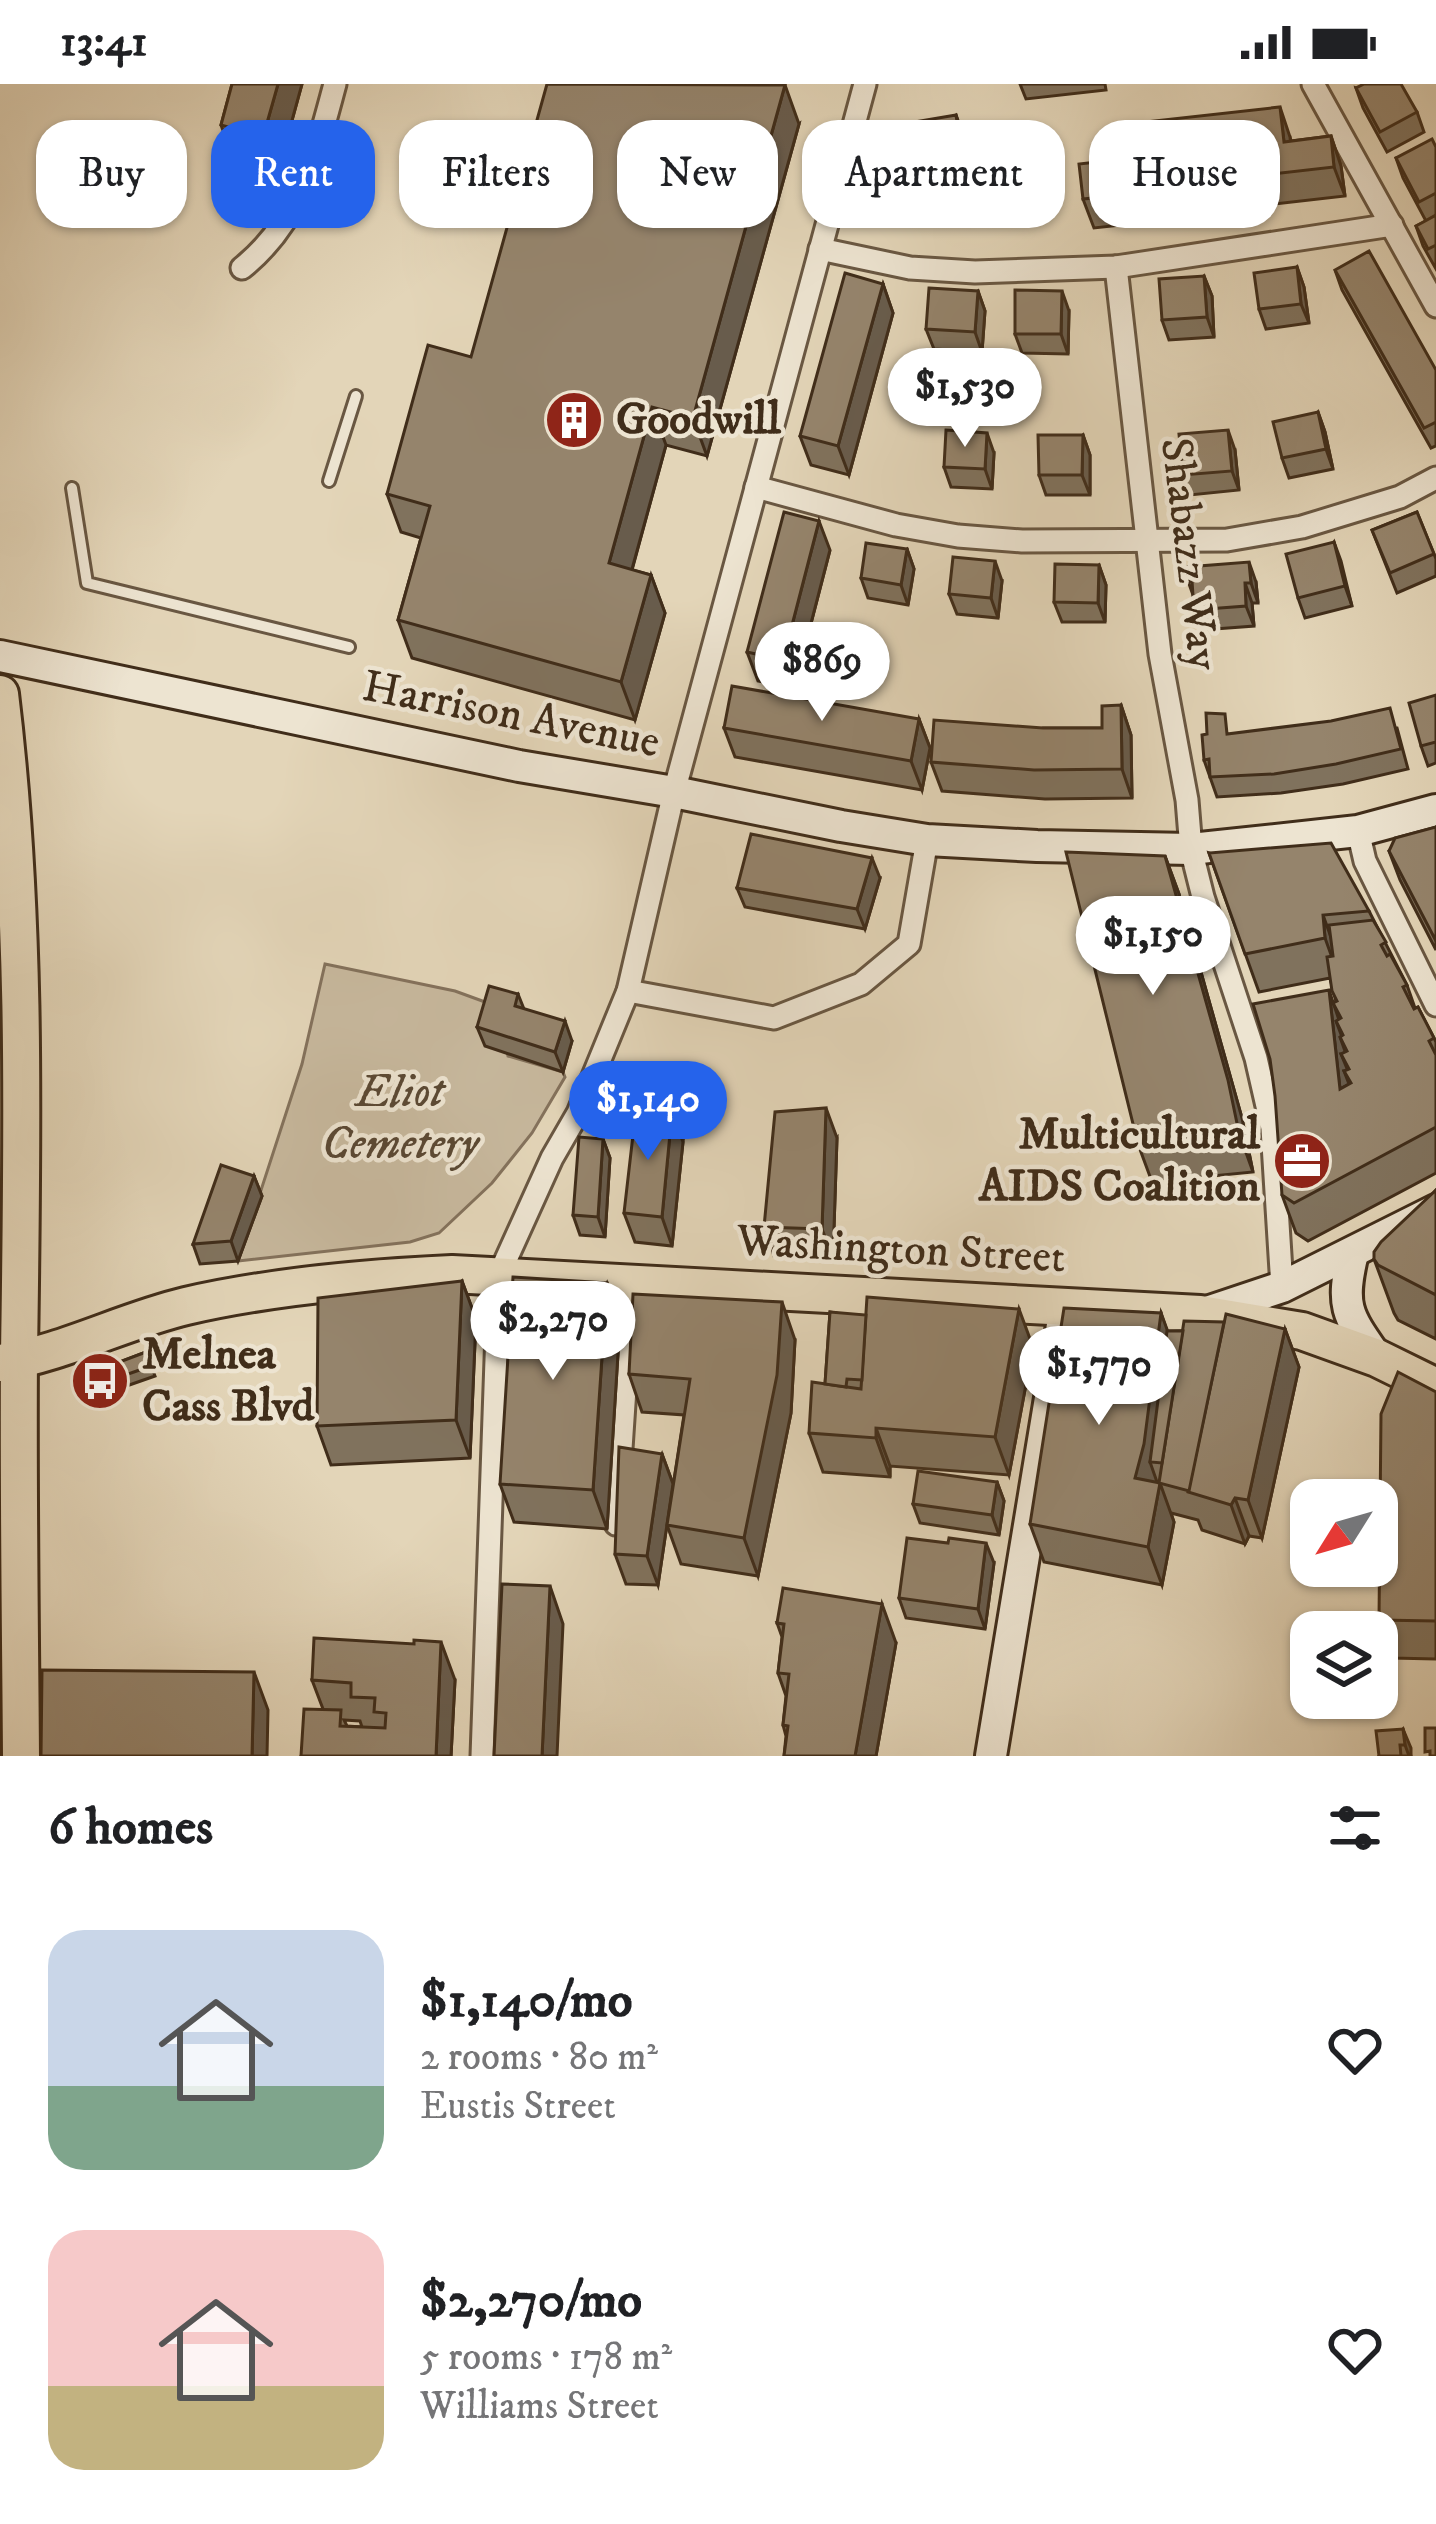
<!DOCTYPE html>
<meta charset="utf-8">
<style>
:root{--surface:#fff;--page:#f2f2f2;--text:#202124;--muted:#757577;--accent:#2563eb}
body{margin:0;font-family:"IM FELL DW Pica",serif;background:var(--page);color:var(--text);height:100vh;display:flex;flex-direction:column;font-size:45px;white-space:nowrap}
*{box-sizing:border-box;margin:0}
p{font-size:39px;color:var(--muted)}
.icon{flex:none;width:66px;height:66px;fill:none;stroke:currentColor;stroke-width:2;stroke-linecap:round;stroke-linejoin:round}
.map{position:relative;height:1672px;overflow:hidden}
.drawer{display:flex;flex-direction:column;background:var(--surface);flex:1}
.drawer>*{flex:none}
.top-card{position:absolute;left:36px;top:36px;width:1365px;height:108px;display:flex;gap:24px}
.needle{width:78px;rotate:233deg}
.fabs{position:absolute;left:1290px;top:1395px;display:grid;gap:24px}
.fabs a{display:grid;place-items:center;width:108px;height:108px;border-radius:24px;background:var(--surface);box-shadow:0 3px 9px #0004;font-size:60px}
.price{position:absolute;translate:-50% -102px;padding:0 27px;border-radius:42px;background:#fff;color:#222;font-size:39px;line-height:78px;filter:drop-shadow(0 3px 6px #0008)}
.price::after{content:'';position:absolute;left:50%;top:72px;width:36px;height:27px;margin-left:-18px;background:inherit;clip-path:polygon(0 0,100% 0,50% 100%)}
.price.current{background:var(--accent);color:#fff}
ul{padding:0;list-style:none}
li{display:flex;align-items:center;gap:36px;height:300px;padding:0 48px}
li span{display:grid;place-items:center;flex:none;width:336px;height:240px;border-radius:36px;color:#555}
li>.icon{margin-inline-start:auto}
span .icon{width:144px;height:144px;fill:#fffc;stroke-width:1}
li b{font-size:51px}
h2{display:flex;justify-content:space-between;align-items:center;height:144px;padding:0 48px;font-size:51px}
.chip{padding:0 42px;border-radius:36px;background:var(--surface);box-shadow:0 3px 9px #0004;font-size:42px;line-height:108px}
.chip.current{background:var(--accent);color:#fff}
.status{display:flex;justify-content:space-between;align-items:center;height:84px;padding:0 60px;background:var(--surface);direction:ltr}
.status svg{height:33px;fill:currentColor}
.map>svg:first-child{display:block}
.green{fill:#c7b89d;stroke:#84725c;stroke-width:3}
.lines{fill:none;stroke-linecap:round;stroke-linejoin:round}
.lane-casing{stroke:#695742;stroke-width:16}
.street-casing{stroke:#695742;stroke-width:27}
.secondary-casing{stroke:#402d1a;stroke-width:36}
.primary-casing{stroke:#402d1a;stroke-width:42}
.lane{stroke:#ede4d1;stroke-width:10}
.street{stroke:#ede4d1;stroke-width:21}
.secondary{stroke:#ede4d1;stroke-width:30}
.primary{stroke:#e3d5b8;stroke-width:36}
.wall{fill:#80725d;stroke:#402d1a;stroke-width:3;fill-rule:evenodd}
.shaded-wall{fill:#685c4c;stroke:#402d1a;stroke-width:3}
.building{fill:#95846c;stroke:#402d1a;stroke-width:3}
.labels{text-anchor:middle;dominant-baseline:central;stroke-width:9;stroke-linejoin:round;paint-order:stroke}
.poi-label{font-size:45px;font-weight:bold;fill:#402d1a;stroke:#ede4d1;text-anchor:start}
.street-label{font-size:45px;fill:#402d1a;stroke:#ede4d1}
.park-label{font-size:45px;font-style:italic;fill:#5b4934;stroke:#ede4d1}
</style>
<div class="status"><b>13:41</b><svg viewBox="0 0 49 12"><path d="M0 12V9h3v3zM5 12V6h3v6zM10 12V3h3v9zM15 12V0h3v12zM26 1h20v11H26zM47 4h2v5h-2z"/></svg></div>
<div class="map">
<svg width="1436" height="1672" viewBox="0 0 1436 1672">
<rect width="100%" height="100%" fill="#e3d5b8"/>
<filter id="stains"><feTurbulence type="fractalNoise" baseFrequency=".00167" numOctaves="4"/><feColorMatrix values="0 0 0 0 .2 0 0 0 0 .09 0 0 0 0 .02 0 0 0 .5 -.17"/></filter>
<radialGradient id="worn" r=".72"><stop offset=".6" stop-color="#630" stop-opacity="0"/><stop offset="1" stop-color="#630" stop-opacity=".3"/></radialGradient>
<polygon class="green" points="325,880 455,907 496,922 508,972 563,988 565,993 532,1049 492,1099 439,1149 410,1158 238,1177 302,980"/>
<g class="lines">
<g class="lane-casing">
<g id="lane">
<polyline points="329,397 356,312"/>
<polyline points="72,404 87,499 349,563"/>
</g>
</g>
<g class="street-casing">
<g id="street">
<polyline points="1313,0 1436,222"/>
<polyline points="820,165 910,184 975,188 1116,183 1392,141"/>
<polyline points="1116,183 1160,570 1187,716 1191,765 1203,813 1256,974 1272,1044 1282,1203"/>
<path d="M242,184C301,137 316,70 335,0"/>
<polyline points="756,403 896,441 958,452 1022,457 1227,456 1302,443 1400,413 1436,394"/>
<polyline points="1358,747 1365,777 1436,921"/>
<polyline points="628,907 774,934 861,900 909,860 927,756"/>
<polyline points="616,1440 632,1199"/>
<polyline points="482,1672 499,1191 552,1074 578,1029 628,907 674,708 865,0"/>
</g>
</g>
<g class="secondary-casing">
<g id="secondary">
<polyline points="0,572 519,682 674,708 841,742 927,756 1037,762 1191,765 1358,747 1436,726"/>
<path d="M1353,1169C1340,1223 1347,1231 1377,1274"/>
<polyline points="1201,1230 1282,1203 1436,1126"/>
<polyline points="991,1672 1065,1223"/>
</g>
</g>
<g class="primary-casing">
<g id="primary">
<path d="M0,610C27,831 22,1051 19,1272C18,1405 20,1539 21,1672"/>
<path d="M0,1279C64,1269 123,1237 186,1222C273,1202 363,1194 452,1190L1200,1230L1302,1247L1377,1274L1436,1303"/>
</g>
</g>
<use href="#lane" class="lane"/>
<use href="#street" class="street"/>
<use href="#secondary" class="secondary"/>
<use href="#primary" class="primary"/>
</g>
<g class="wall">
<polygon points="232,0 302,0 277,91 235,80 221,41"/>
<polygon points="1020,0 1105,0 1106,6 1026,15"/>
<polygon points="1356,4 1417,28 1424,48 1387,68 1363,24"/>
<polygon points="956,31 968,69 997,64 1008,93 1014,128 947,139 935,101 895,107 885,78"/>
<polygon points="799,40 707,372 666,361 632,486 651,491 665,529 635,636 412,574 398,536 421,454 401,448 387,410 471,273"/>
<polygon points="1331,52 1341,82 1345,112 1266,121 1255,91 1173,100 1177,135 1094,144 1083,115 1140,73 1290,53 1291,57"/>
<polygon points="1436,63 1436,185 1423,162 1416,142 1426,137 1403,94 1396,74"/>
<polygon points="1297,183 1304,203 1309,239 1266,245 1259,225"/>
<polygon points="1335,186 1436,286 1436,362 1431,364 1342,206"/>
<polygon points="1204,192 1212,212 1214,253 1169,256 1162,236"/>
<polygon points="883,200 893,229 849,391 811,381 800,352"/>
<polygon points="978,207 985,227 982,268 934,265 926,245"/>
<polygon points="1069,227 1068,270 1022,269 1015,250"/>
<polygon points="1318,328 1325,348 1333,385 1289,394 1282,374"/>
<polygon points="1083,351 1090,371 1090,411 1046,411 1039,391"/>
<polygon points="1235,366 1239,406 1190,411 1183,391"/>
<polygon points="994,369 992,405 951,403 944,383"/>
<polygon points="1417,428 1436,475 1436,492 1397,509 1372,446"/>
<polygon points="1334,458 1352,522 1305,534 1298,514"/>
<polygon points="907,465 914,485 908,521 868,514 861,494"/>
<polygon points="830,466 794,605 758,597 747,568"/>
<polygon points="1099,481 1106,501 1105,538 1062,538 1054,518"/>
<polygon points="1002,497 998,534 957,530 949,510"/>
<polygon points="1188,497 1256,498 1258,519 1252,519 1254,542 1202,546 1194,526 1193,511"/>
<polygon points="1436,611 1436,679 1428,682 1421,662"/>
<polygon points="1121,621 1131,651 1132,714 1045,715 942,707 931,678 1043,644 1102,644"/>
<polygon points="919,635 930,664 922,706 735,673 724,644"/>
<polygon points="1397,644 1408,685 1343,700 1281,709 1217,713 1204,676 1232,650"/>
<polygon points="1436,743 1436,866 1400,796 1389,767"/>
<polygon points="1209,769 1369,827 1407,901 1415,924 1418,923 1436,958 1436,1089 1308,1157 1296,1149 1282,1111 1333,919 1336,917 1330,894 1259,908"/>
<polygon points="1165,772 1179,810 1242,1034 1253,1088 1152,1098 1138,1060"/>
<polygon points="880,794 865,845 745,823 737,804"/>
<polygon points="518,910 524,925 572,957 563,988 485,962 477,943"/>
<polygon points="837,1054 833,1174 774,1172 764,1143"/>
<polygon points="603,1055 610,1074 605,1153 580,1151 573,1131"/>
<polygon points="683,1058 672,1162 635,1158 624,1129"/>
<polygon points="254,1092 262,1112 238,1177 200,1180 193,1160"/>
<polygon points="1436,1106 1436,1255 1398,1236 1394,1229 1374,1175"/>
<polygon points="462,1197 476,1235 470,1374 331,1381 317,1342"/>
<polygon points="607,1199 620,1238 607,1445 514,1438 500,1400"/>
<polygon points="830,1228 1033,1263 1009,1391 890,1382 890,1393 823,1388 809,1349 825,1300"/>
<polygon points="1161,1229 1167,1247 1285,1245 1299,1283 1262,1454 1249,1452 1245,1460 1202,1446 1198,1436 1171,1429 1174,1438 1162,1501 1044,1478 1030,1440"/>
<polygon points="795,1256 791,1329 758,1492 681,1480 667,1441 684,1331 642,1328 629,1290"/>
<polygon points="146,1268 155,1292 115,1306 106,1283"/>
<polygon points="1436,1308 1436,1575 1392,1574 1379,1536"/>
<polygon points="662,1370 673,1400 658,1501 626,1500 615,1470"/>
<polygon points="997,1398 1004,1417 999,1451 920,1439 913,1420"/>
<polygon points="994,1479 985,1545 906,1534 899,1514"/>
<polygon points="777,1539 896,1559 876,1672 784,1672 786,1652 783,1641 786,1612 778,1589 782,1553"/>
<path d="M312,1596H455L451,1672H301L323,1625ZM344,1636L360,1637L362,1643L347,1642Z"/>
<polygon points="1403,1645 1411,1672 1379,1672"/>
</g>
<g class="shaded-wall">
<polygon points="278,0 302,0 277,91 263,53"/>
<polygon points="785,1 799,40 707,372 693,334"/>
<polygon points="1280,23 1290,53 1294,87 1284,58"/>
<polygon points="956,31 967,61 973,99 962,70"/>
<polygon points="1331,52 1341,82 1345,112 1334,83"/>
<polygon points="997,64 1008,93 1014,128 1003,99"/>
<polygon points="1162,71 1173,100 1177,135 1166,106"/>
<polygon points="1297,183 1304,203 1309,239 1301,220"/>
<polygon points="1204,192 1212,212 1214,253 1207,233"/>
<polygon points="883,200 893,229 849,391 838,362"/>
<polygon points="978,207 985,227 982,268 975,248"/>
<polygon points="1062,207 1069,227 1068,270 1061,250"/>
<polygon points="652,323 666,361 623,518 609,479"/>
<polygon points="1318,328 1325,348 1333,385 1326,365"/>
<polygon points="1228,346 1235,366 1239,406 1232,387"/>
<polygon points="987,349 994,369 992,405 985,385"/>
<polygon points="1083,351 1090,371 1090,411 1082,391"/>
<polygon points="819,437 830,466 794,605 783,576"/>
<polygon points="1334,458 1341,477 1352,522 1345,502"/>
<polygon points="907,465 914,485 908,521 901,501"/>
<polygon points="995,477 1002,497 998,534 991,514"/>
<polygon points="1249,478 1256,498 1258,519 1251,499"/>
<polygon points="1099,481 1106,501 1105,538 1098,519"/>
<polygon points="651,491 665,529 635,636 621,598"/>
<polygon points="1245,499 1252,519 1254,542 1246,522"/>
<polygon points="1121,621 1131,651 1132,714 1122,685"/>
<polygon points="919,635 930,664 922,706 911,677"/>
<polygon points="1165,772 1179,810 1242,1034 1253,1088 1239,1049"/>
<polygon points="872,774 880,794 865,845 857,825"/>
<polygon points="1323,831 1337,870 1339,893 1325,854"/>
<polygon points="1329,906 1343,948 1336,937 1345,961 1340,953 1346,970 1341,970 1348,987 1344,987 1349,1000 1340,1005"/>
<polygon points="565,937 572,957 563,988 555,968"/>
<polygon points="826,1024 837,1054 833,1174 822,1145"/>
<polygon points="672,1029 683,1058 672,1162 662,1133"/>
<polygon points="603,1055 610,1074 605,1153 598,1133"/>
<polygon points="254,1092 262,1112 238,1177 231,1157"/>
<polygon points="462,1197 476,1235 470,1374 456,1336"/>
<polygon points="607,1199 620,1238 607,1445 593,1406"/>
<polygon points="782,1218 795,1256 791,1329 758,1492 744,1454"/>
<polygon points="1019,1225 1033,1263 1009,1391 995,1353"/>
<polygon points="1161,1229 1175,1267 1150,1378 1157,1398 1149,1433 1135,1394"/>
<polygon points="1285,1245 1299,1283 1262,1454 1248,1416"/>
<polygon points="876,1344 890,1382 890,1393 876,1354"/>
<polygon points="662,1370 673,1400 658,1501 647,1472"/>
<polygon points="997,1398 1004,1417 999,1451 992,1431"/>
<polygon points="1160,1399 1174,1438 1162,1501 1148,1463"/>
<polygon points="1235,1414 1249,1452 1245,1460 1231,1421"/>
<polygon points="986,1459 994,1479 985,1545 978,1525"/>
<polygon points="550,1502 563,1540 557,1672 542,1672"/>
<polygon points="882,1520 896,1559 876,1672 855,1672"/>
<polygon points="441,1558 455,1596 451,1672 436,1672"/>
<polygon points="254,1588 268,1626 267,1672 252,1672"/>
<polygon points="1403,1645 1411,1664 1411,1672 1409,1672 1405,1661"/>
</g>
<g class="building">
<polygon points="232,0 278,0 263,53 221,41"/>
<polygon points="547,0 785,1 693,334 652,323 609,479 651,491 621,598 398,536 430,422 387,410 428,261 471,273"/>
<polygon points="1364,0 1401,0 1417,28 1380,48 1356,4"/>
<polygon points="1280,23 1284,58 1331,52 1334,83 1255,92 1252,61 1162,71 1166,106 1083,115 1079,80 1140,73 1136,39"/>
<polygon points="956,31 962,70 997,64 1003,99 936,110 930,70 885,78 879,44"/>
<polygon points="1432,55 1436,63 1436,109 1419,118 1396,74"/>
<polygon points="1436,131 1436,161 1428,165 1416,142"/>
<polygon points="1369,167 1436,286 1436,338 1424,344 1335,186"/>
<polygon points="1297,183 1301,220 1259,225 1254,189"/>
<polygon points="845,189 883,200 838,362 800,352"/>
<polygon points="1204,192 1207,233 1162,236 1159,195"/>
<polygon points="929,204 978,207 975,248 926,245"/>
<polygon points="1015,206 1062,207 1061,250 1015,250"/>
<polygon points="1318,328 1326,365 1282,374 1273,338"/>
<polygon points="946,346 987,349 985,385 944,383"/>
<polygon points="1228,346 1232,387 1183,391 1179,350"/>
<polygon points="1038,351 1083,351 1082,391 1039,391"/>
<polygon points="784,428 819,437 783,576 747,568"/>
<polygon points="1417,428 1434,470 1390,489 1372,446"/>
<polygon points="1334,458 1345,502 1298,514 1286,470"/>
<polygon points="866,459 907,465 901,501 861,494"/>
<polygon points="953,473 995,477 991,514 949,510"/>
<polygon points="1249,478 1251,499 1245,499 1246,522 1194,526 1192,497 1188,497 1187,483"/>
<polygon points="1055,480 1099,481 1098,519 1054,518"/>
<polygon points="732,602 919,635 911,677 724,644"/>
<polygon points="1436,611 1436,658 1421,662 1409,619"/>
<polygon points="1121,621 1122,685 1034,686 931,678 934,636 1043,644 1102,644 1102,622"/>
<polygon points="1390,624 1401,665 1336,680 1274,690 1210,693 1209,675 1204,676 1202,651 1207,650 1206,629 1225,630 1227,650 1331,637"/>
<polygon points="1436,743 1436,857 1389,767 1395,754"/>
<polygon points="751,750 872,774 857,825 737,804"/>
<polygon points="1331,759 1369,827 1323,831 1325,854 1245,870 1209,769"/>
<polygon points="1066,768 1165,772 1228,996 1239,1049 1138,1060"/>
<polygon points="1373,836 1386,858 1381,861 1387,872 1390,870 1407,901 1403,903 1414,925 1418,923 1434,954 1429,957 1436,971 1436,1043 1294,1119 1282,1111 1275,1012 1270,975 1253,920 1329,906 1340,1005 1351,999 1344,987 1349,985 1341,970 1347,967 1340,953 1343,951 1336,937 1341,934 1333,919 1337,917 1332,907 1327,873 1333,872 1329,841"/>
<polygon points="489,902 518,910 515,922 565,937 555,968 477,943"/>
<polygon points="826,1024 822,1145 764,1143 775,1028"/>
<polygon points="636,1025 672,1029 662,1133 624,1129"/>
<polygon points="579,1053 603,1055 598,1133 573,1131"/>
<polygon points="221,1081 254,1092 231,1157 193,1160"/>
<polygon points="1436,1106 1436,1211 1378,1181 1374,1175 1374,1168 1381,1158"/>
<polygon points="513,1193 607,1199 593,1406 500,1400"/>
<polygon points="462,1197 456,1336 317,1342 318,1214"/>
<polygon points="633,1210 782,1218 777,1291 744,1454 667,1441 690,1295 629,1290"/>
<polygon points="867,1213 1019,1225 995,1353 876,1344 876,1354 809,1349 812,1298 861,1305"/>
<polygon points="1064,1224 1161,1229 1144,1360 1135,1394 1160,1399 1148,1463 1030,1440"/>
<polygon points="830,1228 866,1231 862,1296 847,1295 846,1303 825,1300"/>
<polygon points="1226,1230 1285,1245 1248,1416 1235,1414 1231,1421 1188,1408"/>
<polygon points="1184,1237 1224,1238 1189,1407 1159,1399"/>
<polygon points="1167,1247 1183,1247 1162,1379 1150,1378"/>
<polygon points="146,1268 151,1282 111,1296 106,1283"/>
<polygon points="1398,1288 1436,1308 1436,1537 1379,1536 1381,1330"/>
<polygon points="619,1363 662,1370 647,1472 615,1470"/>
<polygon points="918,1387 997,1398 992,1431 913,1420"/>
<polygon points="907,1454 948,1459 949,1454 986,1459 978,1525 899,1514"/>
<polygon points="502,1500 550,1502 542,1672 494,1672"/>
<polygon points="783,1504 882,1520 855,1672 784,1672 788,1642 783,1641 789,1590 778,1589 784,1540 777,1539"/>
<polygon points="314,1554 414,1560 414,1556 441,1558 436,1672 301,1672 304,1625 341,1626 340,1642 385,1644 386,1629 374,1628 375,1614 351,1613 351,1599 312,1596"/>
<polygon points="42,1586 254,1588 252,1672 41,1672"/>
<polygon points="1425,1644 1436,1644 1436,1672 1430,1672 1430,1667 1425,1668"/>
<polygon points="1403,1645 1405,1661 1400,1661 1401,1672 1379,1672 1376,1647"/>
</g>
<defs>
<g id="building-disc" transform="scale(3)"><circle r="9.5" fill="#8f2418" stroke="#ede4d1"/><path d="M-4-6H4V6H1V3H-1V6H-4ZM-2.5-4.3h1.7v1.8h-1.7ZM.8-4.3h1.7v1.8H.8ZM-2.5-1h1.7V.8h-1.7ZM.8-1h1.7V.8H.8Z" fill="#fff"/></g>
<g id="office-disc" transform="scale(3)"><circle r="9.5" fill="#8f2418" stroke="#ede4d1"/><path d="M-6-3h4V-5.5h4V-3h4V5H-6ZM-1-4.5V-3h2v-1.5ZM-6 0V1H6V0Z" fill="#fff"/></g>
<g id="bus-disc" transform="scale(3)"><circle r="9.5" fill="#8f2418" stroke="#ede4d1"/><path d="M-5-6H5V4H4V6H2V4H-2V6H-4V4H-5ZM-3.5-4V0h7V-4ZM-3.5 1.2v1.5H-2V1.2ZM2 1.2v1.5H3.5V1.2Z" fill="#fff"/></g>
</defs>
<g fill-rule="evenodd">
<use href="#building-disc" x="574" y="336"/>
<use href="#office-disc" x="1302" y="1077"/>
<use href="#bus-disc" x="100" y="1297"/>
</g>
<g class="labels">
<g class="poi-label">
<text x="616" y="336">Goodwill</text>
<text x="1260" y="1051" text-anchor="end">Multicultural<tspan x="1260" dy="52">AIDS Coalition</tspan></text>
<text x="142" y="1271">Melnea<tspan x="142" dy="52">Cass Blvd</tspan></text>
</g>
<g class="street-label">
<text transform="translate(1189 470) rotate(83)">Shabazz Way</text>
<text transform="translate(511 631) rotate(11)">Harrison Avenue</text>
<text transform="translate(901 1166) rotate(3)">Washington Street</text>
</g>
<g class="park-label">
<text x="400" y="1009">Eliot<tspan x="400" dy="52">Cemetery</tspan></text>
</g>
</g>
<rect width="100%" height="100%" filter="url(#stains)"/>
<rect width="100%" height="100%" fill="url(#worn)"/>
</svg>
<div class="fabs">
<a><svg class="needle" viewBox="-14 -14 28 28"><path d="M0-13l5 13h-10z" fill="#e53935"/><path d="M0 13l5-13h-10z" fill="#757577"/></svg></a>
<a><svg class="icon" aria-label="layers" viewBox="0 0 24 24"><path d="M12 4l9 5-9 5-9-5zM3 14l9 5 9-5"/></svg></a>
</div>
<b class="price" style="left:965px;top:366px">$1,530</b>
<b class="price" style="left:822px;top:640px">$869</b>
<b class="price" style="left:1153px;top:914px">$1,150</b>
<b class="price current" style="left:648px;top:1079px">$1,140</b>
<b class="price" style="left:553px;top:1299px">$2,270</b>
<b class="price" style="left:1099px;top:1344px">$1,770</b>
<div class="top-card">
<a class="chip">Buy</a>
<a class="chip current">Rent</a>
<a class="chip">Filters</a>
<a class="chip">New</a>
<a class="chip">Apartment</a>
<a class="chip">House</a>
</div>
</div>
<section class="drawer">
<h2>6 homes<svg class="icon" aria-label="filters" viewBox="0 0 24 24"><path d="M4 7h16M4 17h16"/><circle cx="9" cy="7" r="2"/><circle cx="15" cy="17" r="2"/></svg></h2>
<ul>
<li><span style="background:linear-gradient(#c9d6e8 65%,#7fa58c 0)"><svg class="icon" aria-label="home" viewBox="0 0 24 24"><path d="M3 11l9-7 9 7M6 9v11h12V9"/></svg></span><div><b>$1,140/mo</b><p>2 rooms · 80 m²</p><p>Eustis Street</p></div><svg class="icon" aria-label="heart" viewBox="0 0 24 24"><path d="M12 20l-8-8c-3-5 5-10 8-4 3-6 11-1 8 4z"/></svg></li>
<li><span style="background:linear-gradient(#f6c9c9 65%,#c2b280 0)"><svg class="icon" aria-label="home" viewBox="0 0 24 24"><path d="M3 11l9-7 9 7M6 9v11h12V9"/></svg></span><div><b>$2,270/mo</b><p>5 rooms · 178 m²</p><p>Williams Street</p></div><svg class="icon" aria-label="heart" viewBox="0 0 24 24"><path d="M12 20l-8-8c-3-5 5-10 8-4 3-6 11-1 8 4z"/></svg></li>
</ul>
</section>
